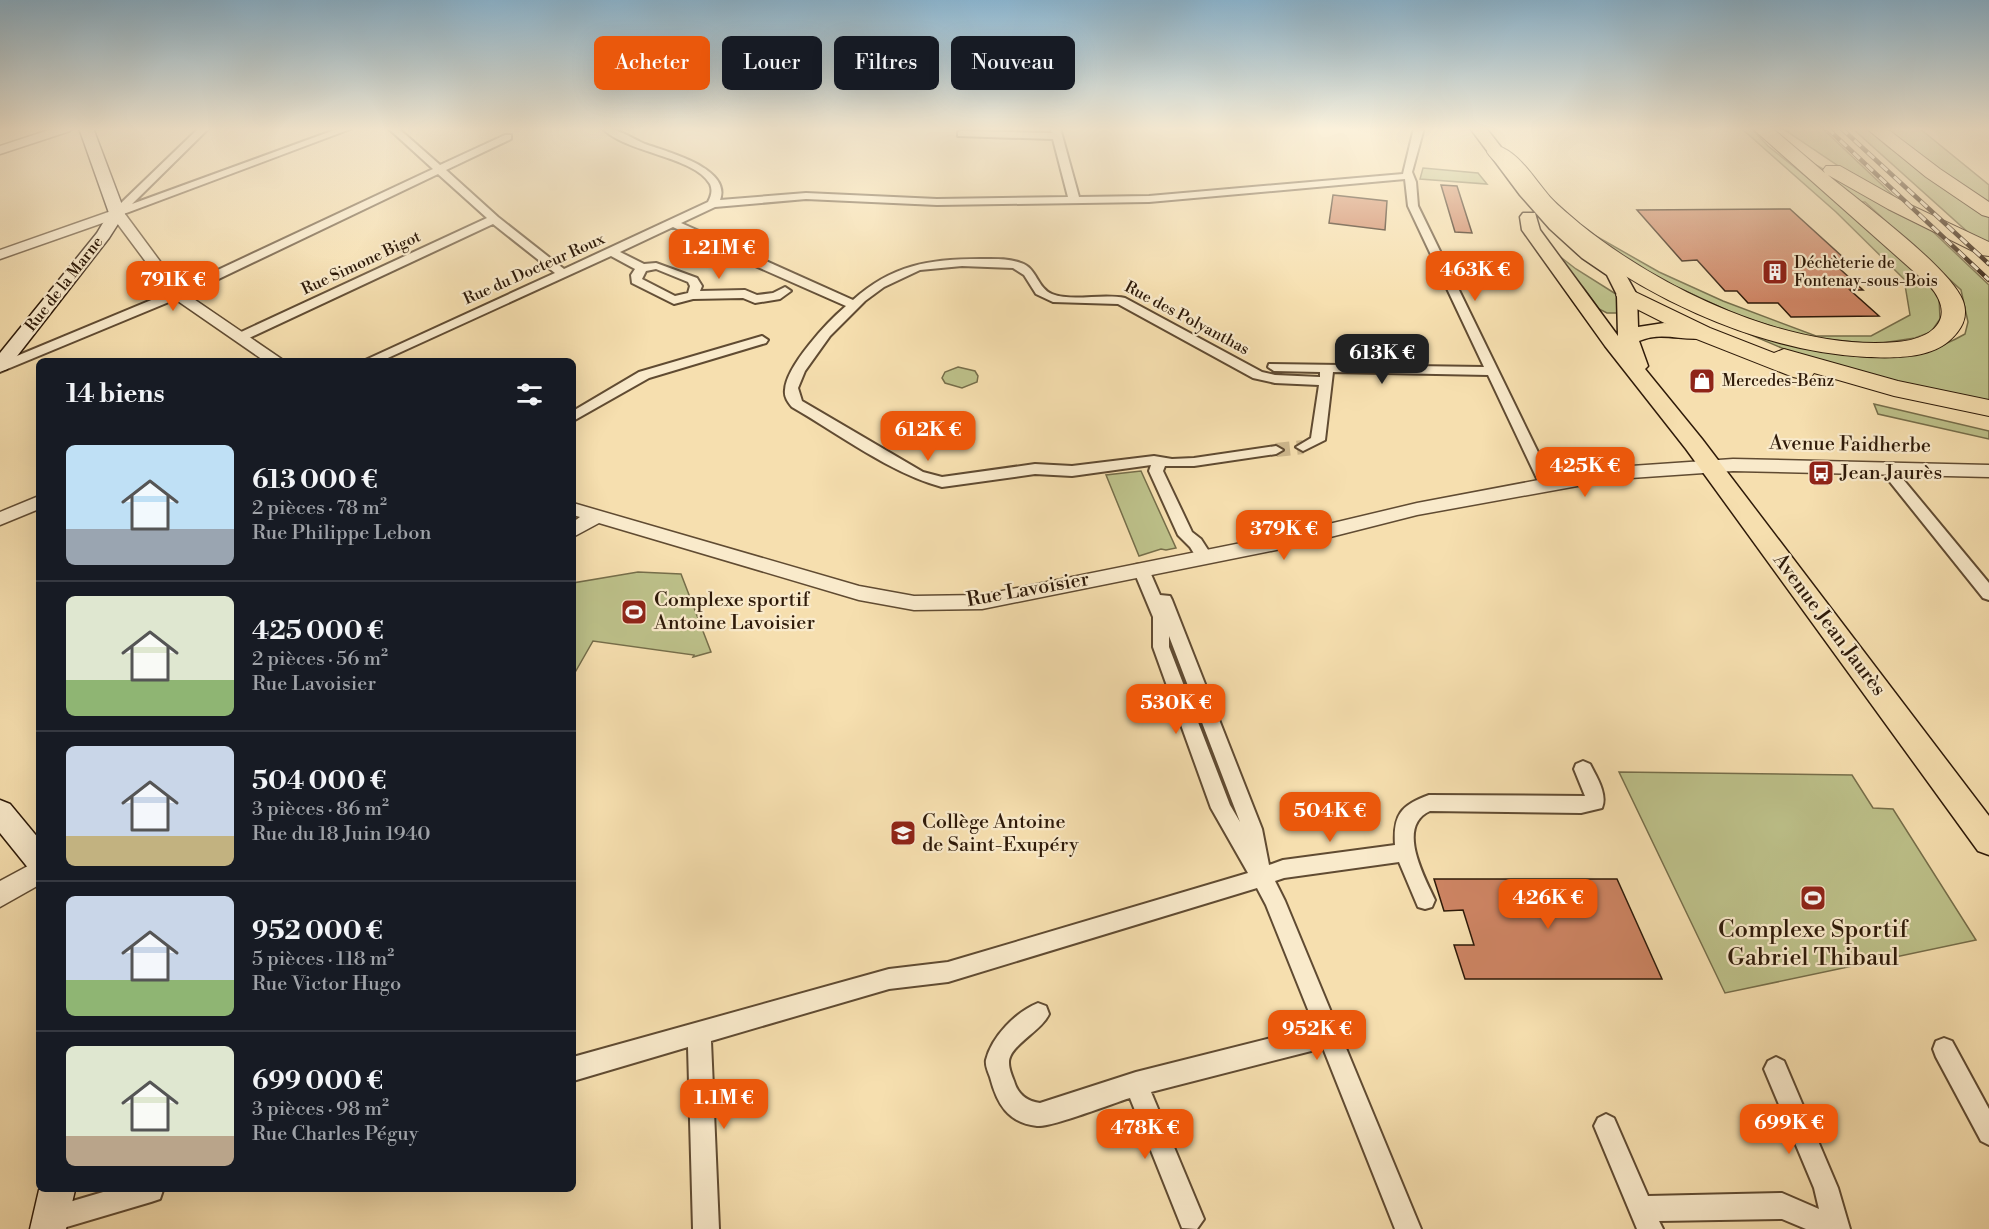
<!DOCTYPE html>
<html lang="fr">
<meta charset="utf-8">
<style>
:root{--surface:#171b24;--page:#242831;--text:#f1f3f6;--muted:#9ea1a6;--line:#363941;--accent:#ea580c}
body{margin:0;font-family:"Libre Bodoni",serif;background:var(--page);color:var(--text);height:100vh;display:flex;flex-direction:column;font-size:22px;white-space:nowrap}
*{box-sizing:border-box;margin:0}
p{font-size:20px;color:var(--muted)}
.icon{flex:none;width:33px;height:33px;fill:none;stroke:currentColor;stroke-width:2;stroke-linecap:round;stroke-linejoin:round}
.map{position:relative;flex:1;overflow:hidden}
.side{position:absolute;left:36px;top:358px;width:540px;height:834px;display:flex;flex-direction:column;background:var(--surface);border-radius:9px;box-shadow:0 6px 24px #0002}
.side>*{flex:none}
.guide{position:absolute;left:594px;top:36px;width:570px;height:54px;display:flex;gap:12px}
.price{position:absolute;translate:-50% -51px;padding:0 14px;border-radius:12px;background:var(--accent);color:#fff;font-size:20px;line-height:39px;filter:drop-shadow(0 2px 3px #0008)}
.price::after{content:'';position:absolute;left:50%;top:36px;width:18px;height:14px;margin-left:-9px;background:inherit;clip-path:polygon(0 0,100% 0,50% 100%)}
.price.selected{background:#222;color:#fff}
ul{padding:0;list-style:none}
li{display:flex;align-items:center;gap:18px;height:150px;padding:0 30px}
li+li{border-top:2px solid var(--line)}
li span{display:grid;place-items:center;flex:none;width:168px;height:120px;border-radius:9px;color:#555}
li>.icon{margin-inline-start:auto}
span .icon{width:72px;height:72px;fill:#fffc;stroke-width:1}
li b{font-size:26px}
h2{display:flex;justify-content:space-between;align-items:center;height:72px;padding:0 30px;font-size:26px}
.chip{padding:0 21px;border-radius:9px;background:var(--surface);box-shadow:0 6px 24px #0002;font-size:21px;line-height:54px}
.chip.selected{background:var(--accent);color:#fff}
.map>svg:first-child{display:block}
.green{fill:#bdc18a;stroke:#766e4a;stroke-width:1.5}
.building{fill:#cd8463;stroke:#2e1a09;stroke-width:1.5}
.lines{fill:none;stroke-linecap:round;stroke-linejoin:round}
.minor-tunnel{stroke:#ceb88e;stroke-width:14;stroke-dasharray:14 7;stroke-linecap:butt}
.minor-casing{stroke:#604b32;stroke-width:4}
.tertiary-casing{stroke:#604b32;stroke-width:3}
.secondary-casing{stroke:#2e1a09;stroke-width:3}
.primary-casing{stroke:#2e1a09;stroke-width:3}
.motorway-casing{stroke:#2e1a09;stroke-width:2}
.minor{fill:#f9eacb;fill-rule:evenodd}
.tertiary{fill:#f9eacb;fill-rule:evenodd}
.secondary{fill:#f9eacb;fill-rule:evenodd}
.primary{fill:#f6dfaf;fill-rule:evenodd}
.motorway{fill:#f6dfaf;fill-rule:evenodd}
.rail-casing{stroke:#2e1a09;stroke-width:4.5}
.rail{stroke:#f9eacb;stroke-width:3;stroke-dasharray:9;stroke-linecap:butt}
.labels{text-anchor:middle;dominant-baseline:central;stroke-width:4.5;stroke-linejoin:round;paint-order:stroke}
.far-street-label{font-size:16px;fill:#2e1a09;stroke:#f9eacb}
.far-poi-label{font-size:16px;fill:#2e1a09;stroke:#f9eacb;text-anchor:start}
.street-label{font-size:20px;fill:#2e1a09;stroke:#f9eacb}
.poi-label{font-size:20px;fill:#2e1a09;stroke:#f9eacb;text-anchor:start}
.near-poi-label{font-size:24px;fill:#2e1a09;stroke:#f9eacb}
</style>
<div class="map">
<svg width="1989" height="1229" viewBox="0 0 1989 1229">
<rect width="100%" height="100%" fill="#f6dfaf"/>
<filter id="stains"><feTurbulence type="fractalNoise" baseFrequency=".00333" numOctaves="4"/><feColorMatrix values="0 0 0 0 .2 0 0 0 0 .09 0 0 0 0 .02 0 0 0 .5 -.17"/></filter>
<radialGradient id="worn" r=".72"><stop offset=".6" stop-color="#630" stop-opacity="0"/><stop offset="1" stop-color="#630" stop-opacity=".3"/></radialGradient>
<g class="green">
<polygon points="1741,128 1751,128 1768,146 1862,221 1929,281 1939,297 1940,319 1931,332 1915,338 1875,344 1804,337 1737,315 1636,268 1597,242 1542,190 1587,231 1659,272 1723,301 1816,336 1871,336 1910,315 1904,279 1836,212"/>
<polygon points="1782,128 1822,128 1898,200 1849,173"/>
<polygon points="1852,128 1866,128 1888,147 1989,216 1989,243 1970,234"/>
<polygon points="1885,128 1919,128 1989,185 1989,203 1950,178"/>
<path d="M1814,164L1928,227L1989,285V401L1915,386L1796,354L1716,320C1796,347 1886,380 1965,334L1968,322L1961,290L1865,202H1858Z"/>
<polygon points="1423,168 1478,173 1487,184 1420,179"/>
<polygon points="1554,252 1576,269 1619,296 1617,313 1607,313 1599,309 1583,287 1570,277"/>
<polygon points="958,367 975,371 978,376 977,382 962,388 945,383 942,378 945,372"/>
<polygon points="1874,404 1989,431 1989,439 1878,414"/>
<polygon points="1141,471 1176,548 1166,550 1161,549 1139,556 1106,475"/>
<polygon points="638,572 681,574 711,652 693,657 694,655 593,641 573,676 573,583"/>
<polygon points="1619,772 1852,775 1873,808 1893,809 1976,940 1725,993"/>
</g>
<g class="building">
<polygon points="1441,185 1457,186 1472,233 1455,232"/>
<polygon points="1333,195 1387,201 1385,230 1329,223"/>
<polygon points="1790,209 1845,259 1829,259 1863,290 1850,290 1879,316 1791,317 1778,303 1748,303 1737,291 1725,291 1697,260 1682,261 1637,210"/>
<polygon points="1434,879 1617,879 1662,979 1465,979 1454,945 1474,945 1463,910 1444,911"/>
</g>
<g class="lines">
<polyline class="minor-tunnel" points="1276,450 1303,447"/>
<g class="minor-casing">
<g id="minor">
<polygon points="199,128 209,128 132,204 340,128 353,128 121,215 113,215 113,211 119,209 119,205"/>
<path d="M388,128H398L440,165L505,135H511V139L446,170L498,217L564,269L708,202C711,196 713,191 710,184C694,156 625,153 602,128C618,128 631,138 645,144C667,152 732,168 720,200L806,193L937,199L1068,197L1053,139L958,136V132L961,131L1052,133L1050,128H1060L1079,197L1149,196L1403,174L1414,128H1424L1412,172L1416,182L1418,206L1554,485L1547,490L1540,485L1488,375L1333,372L1325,440L1303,451L1296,447L1311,438L1319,385L1275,383L1253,378L1118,304L1053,302L1036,294L1024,275L1013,268L962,266L920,270L884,287L865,301L830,336L805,371L798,388L802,401L923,472L942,477L1035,464L1072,466L1154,456L1172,459L1194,458L1276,446L1283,450L1276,454L1194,466H1165L1163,471L1192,532L1201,539L1212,556L1210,560H1198L1190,547L1178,535L1149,471L1151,465L1072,476L1035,474L942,487C890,473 839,434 792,407C788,402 784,397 785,390C786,366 828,321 846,306L735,257L673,227L620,252L644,264L656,263L697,278L702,286L700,291L745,290L757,295L773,293L785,287L791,291L780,299L755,303L743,298L693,299L674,304L632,283L631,275L635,269L611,256L379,362H361L555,273L493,224L247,339H239L237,336L239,333L487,218L438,174L181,297L0,372V363L173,291L433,169ZM1405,179L1408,206L1484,367L1269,364L1268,367L1274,371L1320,372V377L1275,375L1262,372L1125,298C1103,293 1072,302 1052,294C1037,288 1037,268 1021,263C1008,258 993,259 980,259C929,259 892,265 853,300L681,223L715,207L806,199L937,205L1149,202ZM656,269L688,282L690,286L688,293L675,296L642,279L646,271Z"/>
<polygon points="762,336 768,340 766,343 649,378 573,421 573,411 639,372"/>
<polygon points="1891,463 1896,465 1902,478 1989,583 1989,600 1983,598 1890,482 1884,468"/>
<path d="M1141,564L1147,565L1160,595L1170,596L1172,600L1262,829L1269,865L1283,860L1395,845C1393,815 1401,805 1429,795L1585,796L1574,769L1576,764L1583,761L1590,764C1596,776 1608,794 1602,808L1581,813L1430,811C1396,826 1424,876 1435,900L1432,907L1425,909L1418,907L1399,862L1284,878L1275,881L1285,901L1421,1229H1395L1323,1048L1151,1092L1204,1219L1197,1229L1182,1228L1130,1098C1113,1103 1050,1128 1037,1126C1008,1123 997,1104 990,1077C988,1072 985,1065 986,1060C992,1036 1016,1012 1038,1003L1046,1006L1049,1014C1042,1031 1008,1046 1009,1063C1009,1069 1012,1076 1014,1081C1018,1095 1027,1101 1040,1103L1136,1072L1315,1027L1266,905L1257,888L948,982L889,989L711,1041L719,1229H693L688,1047L573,1081V1057L889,969L948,962L1248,873L1211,808L1153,647V617L1133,569L1135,565ZM1169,636L1240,822L1230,805L1169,647Z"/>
<polygon points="1944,1038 1952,1041 1989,1109 1989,1145 1981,1141 1936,1057 1933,1049 1936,1041"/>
<polygon points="1776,1057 1784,1061 1838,1188 1850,1229 1806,1229 1782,1219 1659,1221 1663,1229 1637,1229 1594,1126 1598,1118 1606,1114 1614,1118 1648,1196 1782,1193 1819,1209 1814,1188 1764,1069 1768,1061"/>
<polygon points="110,1190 163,1190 160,1199 151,1202 60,1229 42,1228 38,1219 42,1210"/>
</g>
</g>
<g class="tertiary-casing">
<g id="tertiary">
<polygon points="55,128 72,128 70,131 0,154 0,146"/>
<polygon points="117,209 122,210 182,291 286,362 266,362 172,297 114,219 0,259 0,250"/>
<polygon points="1733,459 1989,465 1989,477 1733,471 1616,479 1417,515 1291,547 982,609 914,610 859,600 599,523 573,537 573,522 580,517 573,515 573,503 859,586 914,596 982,595 1291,533 1417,503 1602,468"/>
<polygon points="39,496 39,509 0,525 0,512"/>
<polygon points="39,860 39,885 0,907 0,881"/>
</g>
</g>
<g class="secondary-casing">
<g id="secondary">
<polygon points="79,128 93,128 125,213 109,238 7,369 0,371 0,353 97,233 109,213"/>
<polygon points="0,800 10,804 39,839 39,873 29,869 0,833"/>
<polygon points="39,1190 75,1190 66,1229 30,1229"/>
</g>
</g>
<g class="primary-casing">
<path id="primary" d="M1470,128H1486L1532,187L1562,221L1596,250L1622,268L1637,295L1638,327L1664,323L1709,329L1712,333L1709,337C1686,343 1663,330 1639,341L1648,366L1645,369L1702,439L1989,816V855L1978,851L1686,449L1605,346L1522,230L1520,217L1523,213H1535L1540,230L1618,336L1617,295L1607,275L1582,258L1550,229L1520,195Z"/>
</g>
<g class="motorway-casing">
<g id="motorway">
<path d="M1752,128H1772L1825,173L1823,170L1826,166H1840L1902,201L1989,242V256L1981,255L1888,209L1828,175C1860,202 1950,267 1963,301C1969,318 1961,330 1949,341C1928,359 1892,358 1867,357C1754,351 1631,293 1548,218C1535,206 1524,191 1512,177C1505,168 1493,162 1487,152L1489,148C1494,147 1498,146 1503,148C1522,157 1536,181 1550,197C1559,207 1570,215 1580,224C1662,290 1790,351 1897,342C1933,339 1958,318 1929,285Z"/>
<polygon points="1866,128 1886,128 1940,169 1989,202 1989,217 1982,215 1926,177"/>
<polygon points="1627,288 1710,328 1774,353 1784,349 1898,381 1989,400 1989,416 1894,396 1814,373 1811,377 1802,379 1793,377 1694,338 1619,300 1616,295 1619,290"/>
</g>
</g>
<use href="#minor" class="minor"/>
<use href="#tertiary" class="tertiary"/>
<use href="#secondary" class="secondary"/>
<use href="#primary" class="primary"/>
<use href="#motorway" class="motorway"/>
<g class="rail-casing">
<g id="rail">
<polyline points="1827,128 1989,280"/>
<polyline points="1841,128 1989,264"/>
</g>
</g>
<use href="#rail" class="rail"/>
</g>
<linearGradient id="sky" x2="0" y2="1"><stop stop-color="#8bb7d3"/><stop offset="0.43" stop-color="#fbf1db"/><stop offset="1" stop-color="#fbf1db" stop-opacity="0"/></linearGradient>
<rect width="1989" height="300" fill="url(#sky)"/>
<defs>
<g id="building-square" transform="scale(1.35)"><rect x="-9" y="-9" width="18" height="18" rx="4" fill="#8f2418" stroke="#f9eacb"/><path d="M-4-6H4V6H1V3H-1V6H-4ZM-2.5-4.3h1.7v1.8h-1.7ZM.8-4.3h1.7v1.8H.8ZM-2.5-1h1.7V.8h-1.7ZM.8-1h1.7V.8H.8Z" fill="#fff"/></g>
<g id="shop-square" transform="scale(1.35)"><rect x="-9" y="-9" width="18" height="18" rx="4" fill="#8f2418" stroke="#f9eacb"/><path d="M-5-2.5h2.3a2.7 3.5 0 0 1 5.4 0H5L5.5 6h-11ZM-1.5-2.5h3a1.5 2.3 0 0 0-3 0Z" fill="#fff"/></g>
<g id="bus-square" transform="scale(1.35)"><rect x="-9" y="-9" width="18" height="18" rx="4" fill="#8f2418" stroke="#f9eacb"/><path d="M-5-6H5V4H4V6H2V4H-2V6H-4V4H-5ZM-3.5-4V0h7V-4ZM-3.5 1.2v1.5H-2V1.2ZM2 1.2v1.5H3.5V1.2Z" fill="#fff"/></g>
<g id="stadium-square" transform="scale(1.35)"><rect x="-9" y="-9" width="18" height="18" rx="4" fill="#8f2418" stroke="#f9eacb"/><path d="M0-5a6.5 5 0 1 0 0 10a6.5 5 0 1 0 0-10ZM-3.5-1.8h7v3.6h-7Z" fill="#fff"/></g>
<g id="school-square" transform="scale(1.35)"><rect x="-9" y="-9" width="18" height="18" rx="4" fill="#8f2418" stroke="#f9eacb"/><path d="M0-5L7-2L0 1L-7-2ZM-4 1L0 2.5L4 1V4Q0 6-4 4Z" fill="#fff"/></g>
</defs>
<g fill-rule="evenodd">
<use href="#building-square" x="1775" y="272"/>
<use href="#shop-square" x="1702" y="381"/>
<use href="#bus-square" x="1821" y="473"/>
<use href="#stadium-square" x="634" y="612"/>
<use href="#school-square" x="903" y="833"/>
<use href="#stadium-square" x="1813" y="898"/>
</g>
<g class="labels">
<g class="far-street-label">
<text transform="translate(361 263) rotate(-25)">Rue Simone Bigot</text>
<text transform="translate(534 269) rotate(-24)">Rue du Docteur Roux</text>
<text transform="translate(64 284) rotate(-52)">Rue de la Marne</text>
<text transform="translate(1187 318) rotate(28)">Rue des Polyanthas</text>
</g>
<g class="far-poi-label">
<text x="1794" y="263">Déchèterie de<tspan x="1794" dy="18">Fontenay-sous-Bois</tspan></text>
<text x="1722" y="381">Mercedes-Benz</text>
</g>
<g class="street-label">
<text transform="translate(1850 445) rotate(1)">Avenue Faidherbe</text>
<text transform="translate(1028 590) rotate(-10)">Rue Lavoisier</text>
<text transform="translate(1829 625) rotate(53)">Avenue Jean Jaurès</text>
</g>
<g class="poi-label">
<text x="1840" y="473">Jean Jaurès</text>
<text x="654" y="600">Complexe sportif<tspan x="654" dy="23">Antoine Lavoisier</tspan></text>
<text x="922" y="822">Collège Antoine<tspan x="922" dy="23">de Saint-Exupéry</tspan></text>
</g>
<g class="near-poi-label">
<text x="1813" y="930">Complexe Sportif<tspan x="1813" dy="28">Gabriel Thibaul</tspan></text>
</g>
</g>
<rect width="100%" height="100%" filter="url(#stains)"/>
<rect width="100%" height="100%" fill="url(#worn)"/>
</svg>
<b class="price" style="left:719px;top:280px">1.21M €</b>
<b class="price" style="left:1475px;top:302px">463K €</b>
<b class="price" style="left:173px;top:312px">791K €</b>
<b class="price selected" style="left:1382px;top:385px">613K €</b>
<b class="price" style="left:928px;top:462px">612K €</b>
<b class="price" style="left:1585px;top:498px">425K €</b>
<b class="price" style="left:1284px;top:561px">379K €</b>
<b class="price" style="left:1176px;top:735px">530K €</b>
<b class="price" style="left:1330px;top:843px">504K €</b>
<b class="price" style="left:1548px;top:930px">426K €</b>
<b class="price" style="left:1317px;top:1061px">952K €</b>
<b class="price" style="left:724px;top:1130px">1.1M €</b>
<b class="price" style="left:1789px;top:1155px">699K €</b>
<b class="price" style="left:1145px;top:1160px">478K €</b>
<div class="guide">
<a class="chip selected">Acheter</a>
<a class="chip">Louer</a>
<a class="chip">Filtres</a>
<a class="chip">Nouveau</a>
</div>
<section class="side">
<h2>14 biens<svg class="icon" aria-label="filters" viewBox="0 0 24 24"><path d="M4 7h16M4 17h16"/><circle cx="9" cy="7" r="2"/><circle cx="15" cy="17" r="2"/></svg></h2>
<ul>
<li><span style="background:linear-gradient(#bfe0f5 70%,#9aa5b1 0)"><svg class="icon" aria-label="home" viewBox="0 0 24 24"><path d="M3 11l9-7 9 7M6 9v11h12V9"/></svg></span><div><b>613 000 €</b><p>2 pièces · 78 m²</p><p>Rue Philippe Lebon</p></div></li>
<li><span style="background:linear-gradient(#dfe7d0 70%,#8fb573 0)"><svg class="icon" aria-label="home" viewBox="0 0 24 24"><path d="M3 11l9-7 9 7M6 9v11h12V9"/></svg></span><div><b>425 000 €</b><p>2 pièces · 56 m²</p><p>Rue Lavoisier</p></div></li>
<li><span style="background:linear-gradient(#c9d6e8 75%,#c2b280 0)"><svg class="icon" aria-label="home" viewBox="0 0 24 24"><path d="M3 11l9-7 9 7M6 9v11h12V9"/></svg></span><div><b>504 000 €</b><p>3 pièces · 86 m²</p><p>Rue du 18 Juin 1940</p></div></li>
<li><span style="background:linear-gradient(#c9d6e8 70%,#8fb573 0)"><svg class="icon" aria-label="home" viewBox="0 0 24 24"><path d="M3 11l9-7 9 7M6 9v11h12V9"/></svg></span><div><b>952 000 €</b><p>5 pièces · 118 m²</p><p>Rue Victor Hugo</p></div></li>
<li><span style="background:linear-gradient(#dfe7d0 75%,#b9a48a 0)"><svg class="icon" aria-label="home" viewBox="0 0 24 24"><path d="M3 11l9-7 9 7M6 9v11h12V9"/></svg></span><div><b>699 000 €</b><p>3 pièces · 98 m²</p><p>Rue Charles Péguy</p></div></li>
</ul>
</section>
</div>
